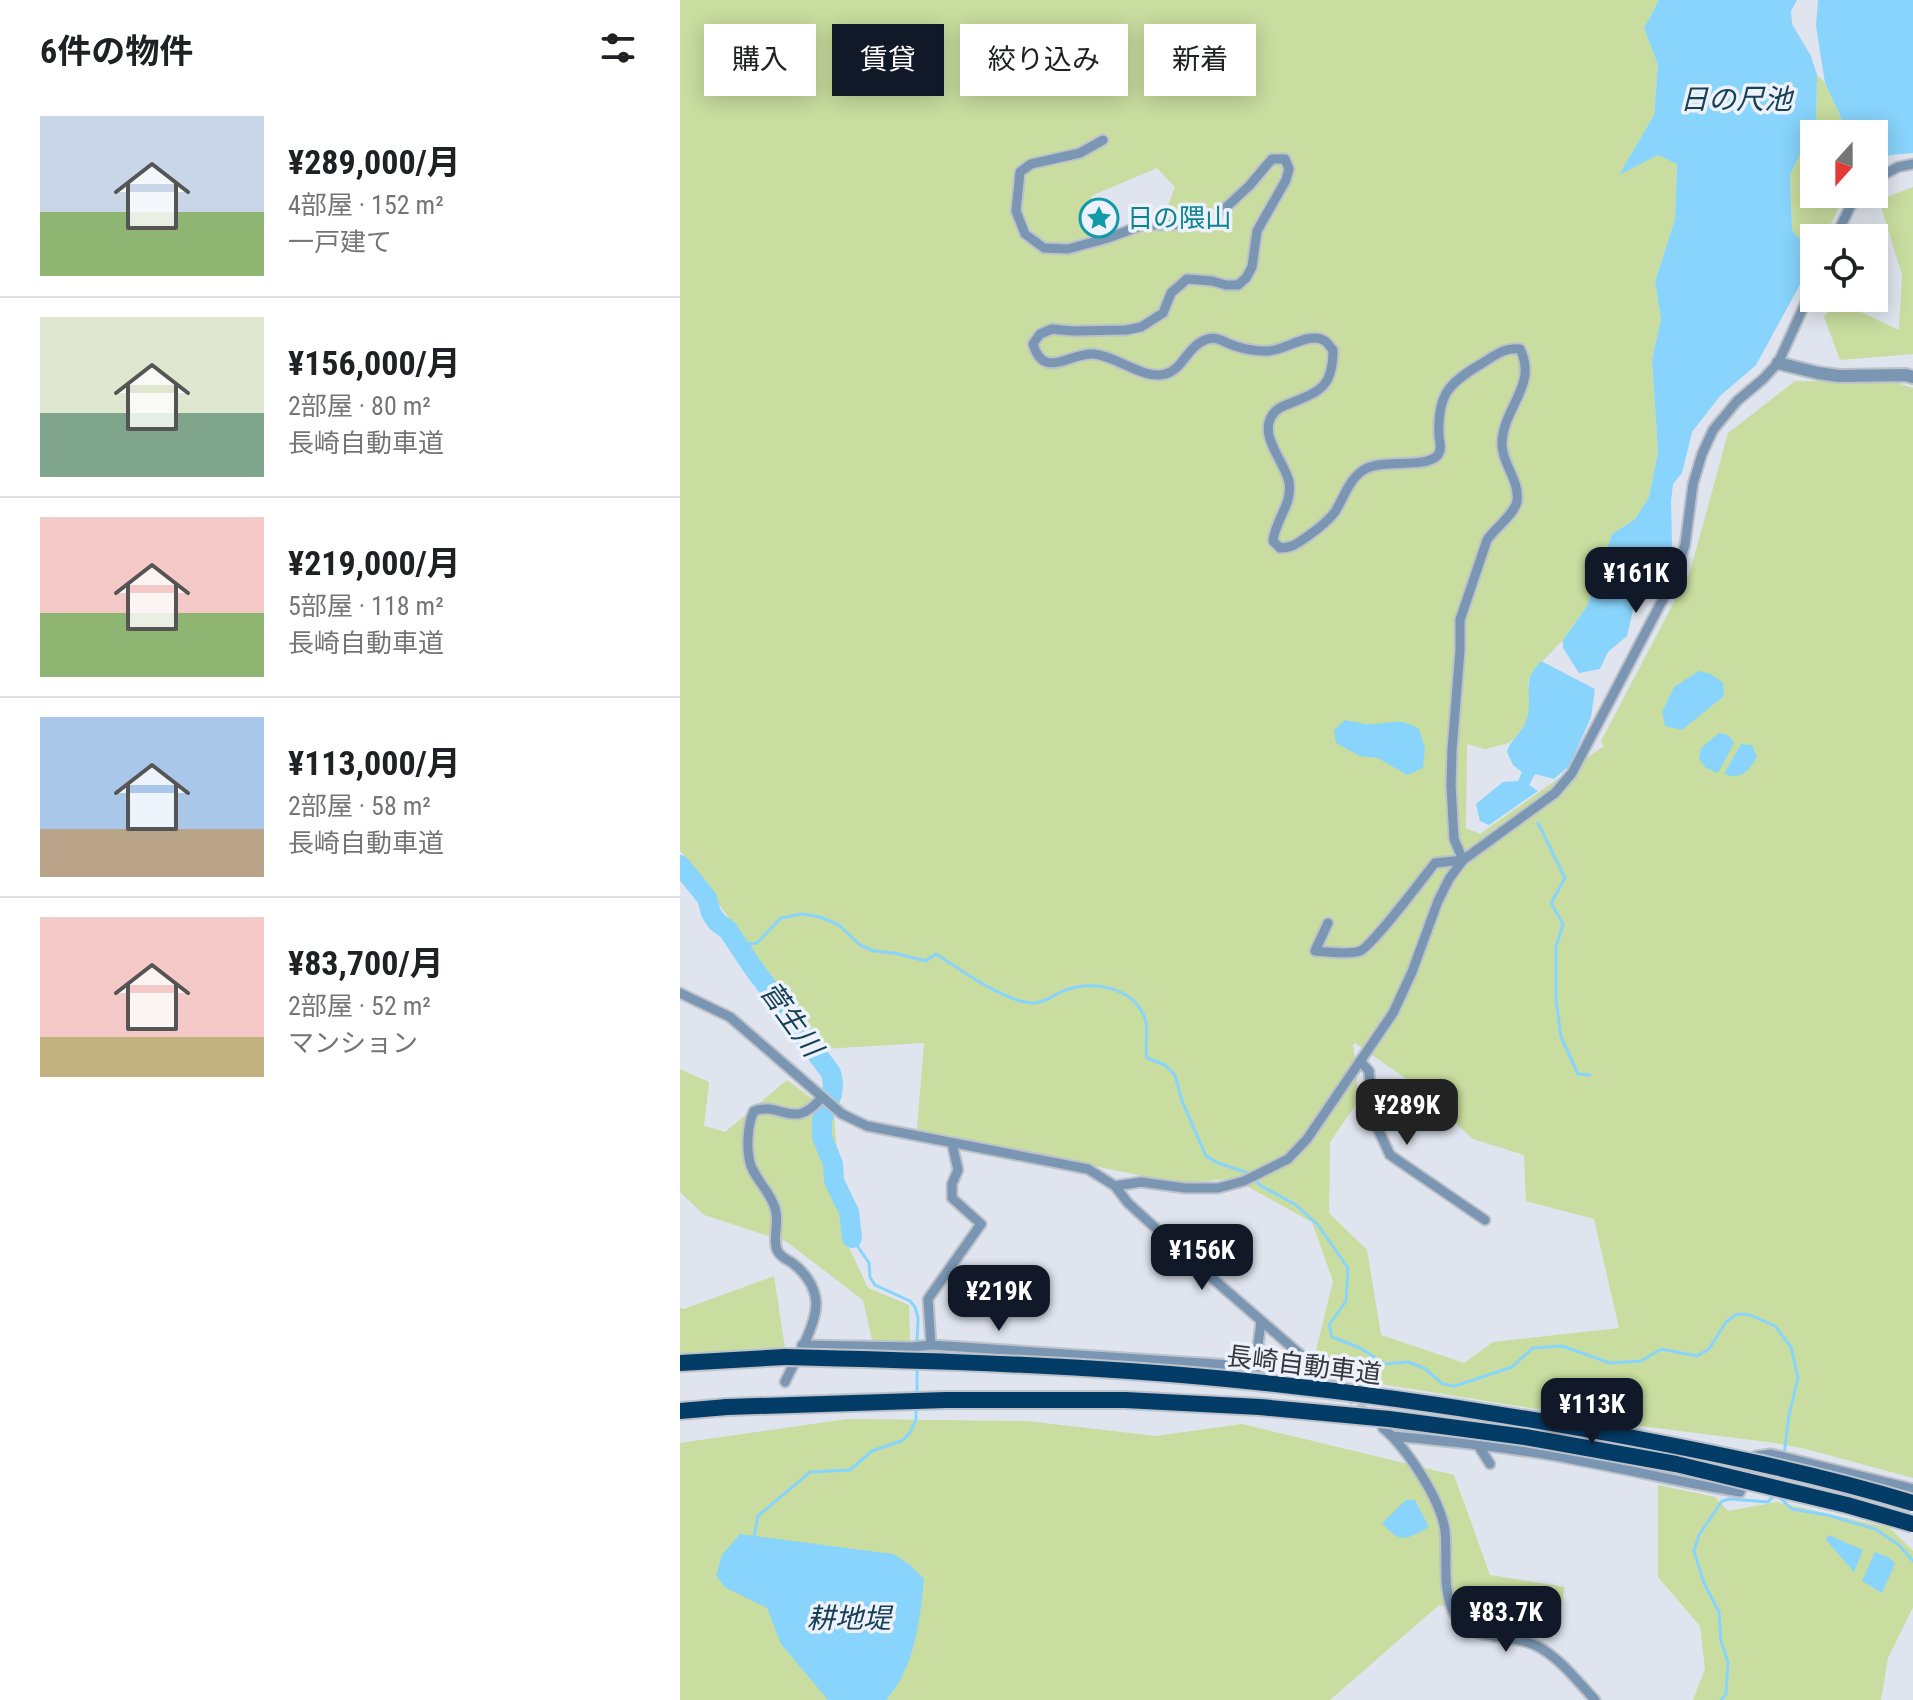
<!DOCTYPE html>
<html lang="ja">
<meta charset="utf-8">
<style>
:root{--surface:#fff;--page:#f6f6f6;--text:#202124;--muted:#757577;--line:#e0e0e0;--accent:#111827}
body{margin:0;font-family:"Roboto Condensed","Noto Sans JP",sans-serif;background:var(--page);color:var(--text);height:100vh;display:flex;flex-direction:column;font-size:30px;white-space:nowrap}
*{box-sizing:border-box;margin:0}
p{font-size:26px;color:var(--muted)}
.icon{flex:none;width:44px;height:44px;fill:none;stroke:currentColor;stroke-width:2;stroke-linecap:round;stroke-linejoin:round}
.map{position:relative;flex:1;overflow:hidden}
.sheet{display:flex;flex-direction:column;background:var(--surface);width:680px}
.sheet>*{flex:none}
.hud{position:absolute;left:24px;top:24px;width:760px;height:72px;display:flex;gap:16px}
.needle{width:52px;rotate:201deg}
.tools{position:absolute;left:1120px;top:120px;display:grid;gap:16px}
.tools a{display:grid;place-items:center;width:88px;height:88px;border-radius:0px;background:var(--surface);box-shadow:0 4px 20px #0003;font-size:40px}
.price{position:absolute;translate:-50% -68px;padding:0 18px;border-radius:16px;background:var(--accent);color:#fff;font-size:26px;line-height:52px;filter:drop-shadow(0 2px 4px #0008)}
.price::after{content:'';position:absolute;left:50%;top:48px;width:24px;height:18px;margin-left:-12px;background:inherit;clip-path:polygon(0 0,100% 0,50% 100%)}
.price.selected{background:#222;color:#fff}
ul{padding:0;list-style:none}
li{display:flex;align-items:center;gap:24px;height:200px;padding:0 40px}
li+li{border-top:2px solid var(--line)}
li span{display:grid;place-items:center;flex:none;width:224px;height:160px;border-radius:0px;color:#555}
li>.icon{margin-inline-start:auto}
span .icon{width:96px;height:96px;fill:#fffc;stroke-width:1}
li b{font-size:34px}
h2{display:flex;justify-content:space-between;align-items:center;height:96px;padding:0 40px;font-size:34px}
.tag{padding:0 28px;border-radius:0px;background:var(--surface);box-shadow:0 4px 20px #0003;font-size:28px;line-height:72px}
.tag.selected{background:var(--accent);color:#fff}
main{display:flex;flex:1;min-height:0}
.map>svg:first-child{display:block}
.green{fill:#c8dd9f;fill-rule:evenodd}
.water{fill:#88d4fc}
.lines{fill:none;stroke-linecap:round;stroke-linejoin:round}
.stream{stroke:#88d4fc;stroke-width:3}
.river{stroke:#88d4fc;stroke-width:20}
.minor-tunnel{stroke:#bdc2ca;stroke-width:9;stroke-dasharray:9 4.5;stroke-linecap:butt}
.minor-casing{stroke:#bdc2ca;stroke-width:13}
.tertiary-casing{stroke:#bdc2ca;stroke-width:16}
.motorway-casing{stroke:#bdc2ca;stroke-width:20}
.minor{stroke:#7a96b2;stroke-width:9}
.tertiary{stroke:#7a96b2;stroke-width:12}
.motorway{stroke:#043c68;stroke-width:16}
.motorway-bridge-casing{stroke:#bdc2ca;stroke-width:20;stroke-linecap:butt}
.motorway-bridge{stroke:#043c68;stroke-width:16}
.labels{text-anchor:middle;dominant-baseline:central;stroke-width:7;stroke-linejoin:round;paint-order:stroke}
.culture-label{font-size:26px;fill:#0d838f;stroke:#edf1fc;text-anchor:start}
.street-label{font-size:26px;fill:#36383c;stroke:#edf1fc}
.water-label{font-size:28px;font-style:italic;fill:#164155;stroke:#edf1fc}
</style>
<main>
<section class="sheet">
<h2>6件の物件<svg class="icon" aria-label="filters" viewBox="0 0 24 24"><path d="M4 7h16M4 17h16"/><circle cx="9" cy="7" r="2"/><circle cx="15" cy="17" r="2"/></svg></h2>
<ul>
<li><span style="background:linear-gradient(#c9d6e8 60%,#8fb573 0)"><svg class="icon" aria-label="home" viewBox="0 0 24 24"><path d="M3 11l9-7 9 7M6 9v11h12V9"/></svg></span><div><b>¥289,000/月</b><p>4部屋 · 152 m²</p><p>一戸建て</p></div></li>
<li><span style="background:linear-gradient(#dfe7d0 60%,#7fa58c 0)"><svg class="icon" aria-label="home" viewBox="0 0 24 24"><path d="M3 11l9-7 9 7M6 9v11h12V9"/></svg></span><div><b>¥156,000/月</b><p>2部屋 · 80 m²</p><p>長崎自動車道</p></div></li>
<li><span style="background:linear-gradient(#f6c9c9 60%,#8fb573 0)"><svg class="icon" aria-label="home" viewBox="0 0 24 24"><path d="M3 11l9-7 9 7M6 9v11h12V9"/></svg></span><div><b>¥219,000/月</b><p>5部屋 · 118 m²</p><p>長崎自動車道</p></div></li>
<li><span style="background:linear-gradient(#a9c7e8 70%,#b9a48a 0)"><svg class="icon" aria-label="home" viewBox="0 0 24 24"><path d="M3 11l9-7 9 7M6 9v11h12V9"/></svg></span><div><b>¥113,000/月</b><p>2部屋 · 58 m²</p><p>長崎自動車道</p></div></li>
<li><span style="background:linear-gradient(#f6c9c9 75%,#c2b280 0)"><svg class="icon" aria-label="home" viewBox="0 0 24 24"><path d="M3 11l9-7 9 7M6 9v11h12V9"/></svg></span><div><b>¥83,700/月</b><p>2部屋 · 52 m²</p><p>マンション</p></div></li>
</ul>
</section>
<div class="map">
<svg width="1233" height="1700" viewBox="0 0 1233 1700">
<rect width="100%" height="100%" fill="#dfe4ee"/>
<g class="green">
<path d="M0,0H979L964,28L978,65L974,115L940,174L978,154L997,164L995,219L975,282L981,319L972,359L978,452L969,497L955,519L932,534L907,606L883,640L853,671L848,683L851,701L846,722L841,732L829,743L805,749L787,744L786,828L800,834L924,746L921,741L1010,572L1048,433L1115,381L1214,382L1233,388V1478L1126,1449L1095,1443L969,1427L663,1378L634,1359L653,1281L632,1222L552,1178L501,1184L237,1129L244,1043L143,1049L0,850ZM477,168L495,187L484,215L416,234L411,196ZM675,1043L728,1080L793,1139L844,1155L846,1201L914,1219L939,1328L813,1342L784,1363L701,1335L687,1250L649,1213L650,1142L677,1103V1074L673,1045Z"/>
<polygon points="1137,75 1145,83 1169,134 1134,134 1134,194 1168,194 1159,207 1144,238 1134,238 1134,259 1130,266 1130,252 1112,230 1110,175 1136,120"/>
<polygon points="1233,187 1233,354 1160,360 1144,317 1157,301 1219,330 1222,275 1199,200"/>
<polygon points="0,1069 29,1082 24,1126 45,1132 107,1080 154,1115 164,1237 188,1288 229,1305 230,1343 192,1340 183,1300 107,1242 24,1215 0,1192"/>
<polygon points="94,1276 105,1348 0,1354 0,1308 4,1309"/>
<polygon points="168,1419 347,1421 476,1436 562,1424 774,1475 810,1575 885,1587 880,1612 809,1615 759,1605 650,1700 0,1700 0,1443"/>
<polygon points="978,1485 1035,1497 1048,1511 1097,1502 1210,1528 1233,1551 1233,1607 1208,1658 1201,1700 1013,1700 1025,1669 1020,1626 978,1577"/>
</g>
<g class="water">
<polygon points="979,0 1117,0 1111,11 1112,24 1131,56 1137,75 1136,120 1110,175 1112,230 1130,252 1130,266 1076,365 1040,396 1012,432 1002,473 993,484 991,501 992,545 977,590 953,610 947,636 928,652 920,669 899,673 883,648 883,640 907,606 932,534 955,519 969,497 978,452 972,359 981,319 975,282 995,219 997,164 978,155 939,175 974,115 978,65 964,28"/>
<polygon points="1138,0 1233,0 1233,153 1210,155 1194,165 1194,134 1169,134 1145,83 1136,26"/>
<path d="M861,661L915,689L911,717L890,765L874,779L855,774L849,785L858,791L809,825L800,821L796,804L823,782L838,781L842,772L833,765L827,752C830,739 842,734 846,721C855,694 839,684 861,661Z"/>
<polygon points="1019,671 1031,674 1043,683 1044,696 1002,730 985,726 982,712 994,687"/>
<path d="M665,720C671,721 679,723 685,724C708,726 715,715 739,729L745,748L743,768L727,775L698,758L680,756L656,743L654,730Z"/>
<polygon points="1039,733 1048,735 1054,743 1038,773 1026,768 1019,759 1021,748"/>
<path d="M1061,744L1072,745L1077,757C1069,771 1061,780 1044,774Z"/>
<path d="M726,1500H735L749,1527C726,1540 720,1544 702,1523Z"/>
<path d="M60,1534L213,1554L229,1564L244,1579C240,1620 235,1668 206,1700H148L101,1644L87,1608L46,1588L36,1576L42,1555Z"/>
<polygon points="1148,1535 1183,1550 1174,1572 1146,1540"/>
<polygon points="1195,1552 1210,1558 1215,1564 1202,1593 1182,1581"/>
</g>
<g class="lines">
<g class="stream">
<polyline points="858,823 885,878 871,903 883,924 876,947 876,1000 881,1037 898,1074 910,1075"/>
<path d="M58,945L77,943L101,918L122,914L140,917L159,925L180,945L194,951L214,953L246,961L256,954C280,969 327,1004 355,1003C366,1002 374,995 383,991C411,980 451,986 464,1016C470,1030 464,1046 467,1058L485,1065L495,1075L502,1101L526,1156L538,1163L565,1172L580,1185L616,1205L638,1225L668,1268L666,1301L649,1325L652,1337L680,1348L705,1364L728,1362L744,1368L763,1384L775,1386L832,1367L853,1348L882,1346L930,1363L961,1361L981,1349L1017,1356L1029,1349L1046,1322L1057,1314L1070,1315L1095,1326L1111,1347L1118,1378L1109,1415L1104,1455"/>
<polyline points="172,1238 189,1263 190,1277 195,1285 230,1301 235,1307 238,1318 237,1343"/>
<polyline points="237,1395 237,1367"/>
<polyline points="1097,1495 1112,1509 1147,1515 1195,1529 1219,1545 1233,1561"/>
<polyline points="74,1537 78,1516 130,1472 170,1470 192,1451 221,1441 229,1434 236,1420 236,1407"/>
<polyline points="1041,1700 1046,1694 1048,1662 1041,1641 1039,1612 1024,1583 1014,1551 1019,1535 1042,1501 1050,1499 1088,1502 1095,1494"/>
</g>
<polyline class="river" points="0,865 27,898 31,913 37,922 48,930 72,966 151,1073 153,1083 152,1094 142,1120 142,1137 153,1164 154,1181 169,1212 172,1238"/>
<polyline class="minor-tunnel" points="637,1369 692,1417"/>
<g class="minor-casing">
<g id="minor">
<path d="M423,140L400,153L351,164L340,172L336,211L345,234L364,248L388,249L428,238L463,225L516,224L539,214L569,186L592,159H605L609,169L606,180L577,231L572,267L566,278L558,285H546L532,281L507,279L491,293L483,313L461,327L446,330L393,331L372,329L360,334L353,344C364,381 390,352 414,354C437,356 463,380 485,374C502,370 506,350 521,342C535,333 542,342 555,346C564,349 577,351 586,351C604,352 629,330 645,341C648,343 650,347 653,350C653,386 641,391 611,403C603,406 595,409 591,417C580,438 605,462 609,482C613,504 595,520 593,541L600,548C612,548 618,543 628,536C638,529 647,522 655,512C663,499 669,480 682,471C700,457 745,470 758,455C762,449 760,443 759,437C757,396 767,384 801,364C814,356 824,347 840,349C858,385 824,406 822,442C821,463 840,480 837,501C835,514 815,528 807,540L780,620V650L772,750L771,785L774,839L783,860"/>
<polyline points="1194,180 1218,167 1233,164"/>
<polyline points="1155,238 1170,207 1179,194"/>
<path d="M648,923L635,951C647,952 669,955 680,951C692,946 743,878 755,863L783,860"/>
<polyline points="0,993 50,1017 162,1114 187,1126 408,1169 435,1186 448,1203 502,1252 637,1369"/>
<polyline points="680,1061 689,1071 692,1116 710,1155 805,1220"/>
<polyline points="272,1143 278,1170 272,1184 272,1198 301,1224 248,1299 251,1345 581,1367 578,1345 581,1322"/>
<polyline points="435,1186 461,1182 505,1188 538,1188 564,1181 608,1159 627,1139 713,1013 732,972 758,901 769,879 783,860 875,793 892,773 994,578 1005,545 1013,484 1022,454 1033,430 1057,401 1083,379 1098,363 1134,284"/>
<polyline points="122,1345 232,1347 251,1345"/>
<path d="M105,1382C115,1360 137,1326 136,1302C135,1286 124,1271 111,1262C106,1259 100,1257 97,1250C92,1237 100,1223 95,1208C90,1192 77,1181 71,1166C66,1151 67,1125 74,1111C101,1101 114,1132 142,1097"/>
<path d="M703,1428C727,1448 761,1500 765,1531C768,1558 761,1591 775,1615C793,1644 831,1632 857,1646C880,1658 898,1682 915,1700"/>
<path d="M712,1436C774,1442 836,1448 896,1460C951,1470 1004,1483 1060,1492L1076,1456L1091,1454L1233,1489"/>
<polyline points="798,1445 810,1464"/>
</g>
</g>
<g class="tertiary-casing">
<polyline id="tertiary" points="1098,363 1138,373 1159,376 1226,375 1233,377"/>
</g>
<g class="motorway-casing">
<g id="motorway">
<polyline points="0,1363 105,1357"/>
<polyline points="0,1411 47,1407"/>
</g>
</g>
<use href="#minor" class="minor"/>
<use href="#tertiary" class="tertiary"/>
<use href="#motorway" class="motorway"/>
<g class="motorway-bridge-casing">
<g id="motorway-bridge">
<path d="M105,1357C220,1360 334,1363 449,1371C609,1382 769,1404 927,1433C1030,1452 1133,1473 1233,1503"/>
<polyline points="47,1407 266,1400 445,1400 580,1407 709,1419 845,1437 996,1464 1167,1505 1233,1524"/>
</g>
</g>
<use href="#motorway-bridge" class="motorway-bridge"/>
</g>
<defs>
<g id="sight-ring" transform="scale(2)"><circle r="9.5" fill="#edf1fc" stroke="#0f9aa8" stroke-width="1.5"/><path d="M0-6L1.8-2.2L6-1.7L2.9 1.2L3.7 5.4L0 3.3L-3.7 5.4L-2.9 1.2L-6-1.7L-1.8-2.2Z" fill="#0f9aa8"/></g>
</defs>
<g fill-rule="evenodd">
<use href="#sight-ring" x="419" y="218"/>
</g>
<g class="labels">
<g class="culture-label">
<text x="447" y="218">日の隈山</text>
</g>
<g class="street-label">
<text transform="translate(624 1365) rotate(7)">長崎自動車道</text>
</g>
<g class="water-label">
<text x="1056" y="99">日の尺池</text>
<text transform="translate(111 1019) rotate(54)">菅生川</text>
<text x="169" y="1618">耕地堤</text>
</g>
</g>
</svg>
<div class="tools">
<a><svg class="needle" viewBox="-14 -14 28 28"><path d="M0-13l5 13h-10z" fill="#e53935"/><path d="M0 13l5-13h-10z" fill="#757577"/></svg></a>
<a><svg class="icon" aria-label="locate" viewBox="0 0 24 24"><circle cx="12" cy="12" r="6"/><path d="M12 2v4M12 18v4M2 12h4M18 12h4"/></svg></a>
</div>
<b class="price" style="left:956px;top:615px">¥161K</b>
<b class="price selected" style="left:727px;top:1147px">¥289K</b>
<b class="price" style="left:522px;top:1292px">¥156K</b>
<b class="price" style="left:319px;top:1333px">¥219K</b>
<b class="price" style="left:912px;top:1446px">¥113K</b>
<b class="price" style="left:826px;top:1654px">¥83.7K</b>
<div class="hud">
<a class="tag">購入</a>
<a class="tag selected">賃貸</a>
<a class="tag">絞り込み</a>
<a class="tag">新着</a>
</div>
</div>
</main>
